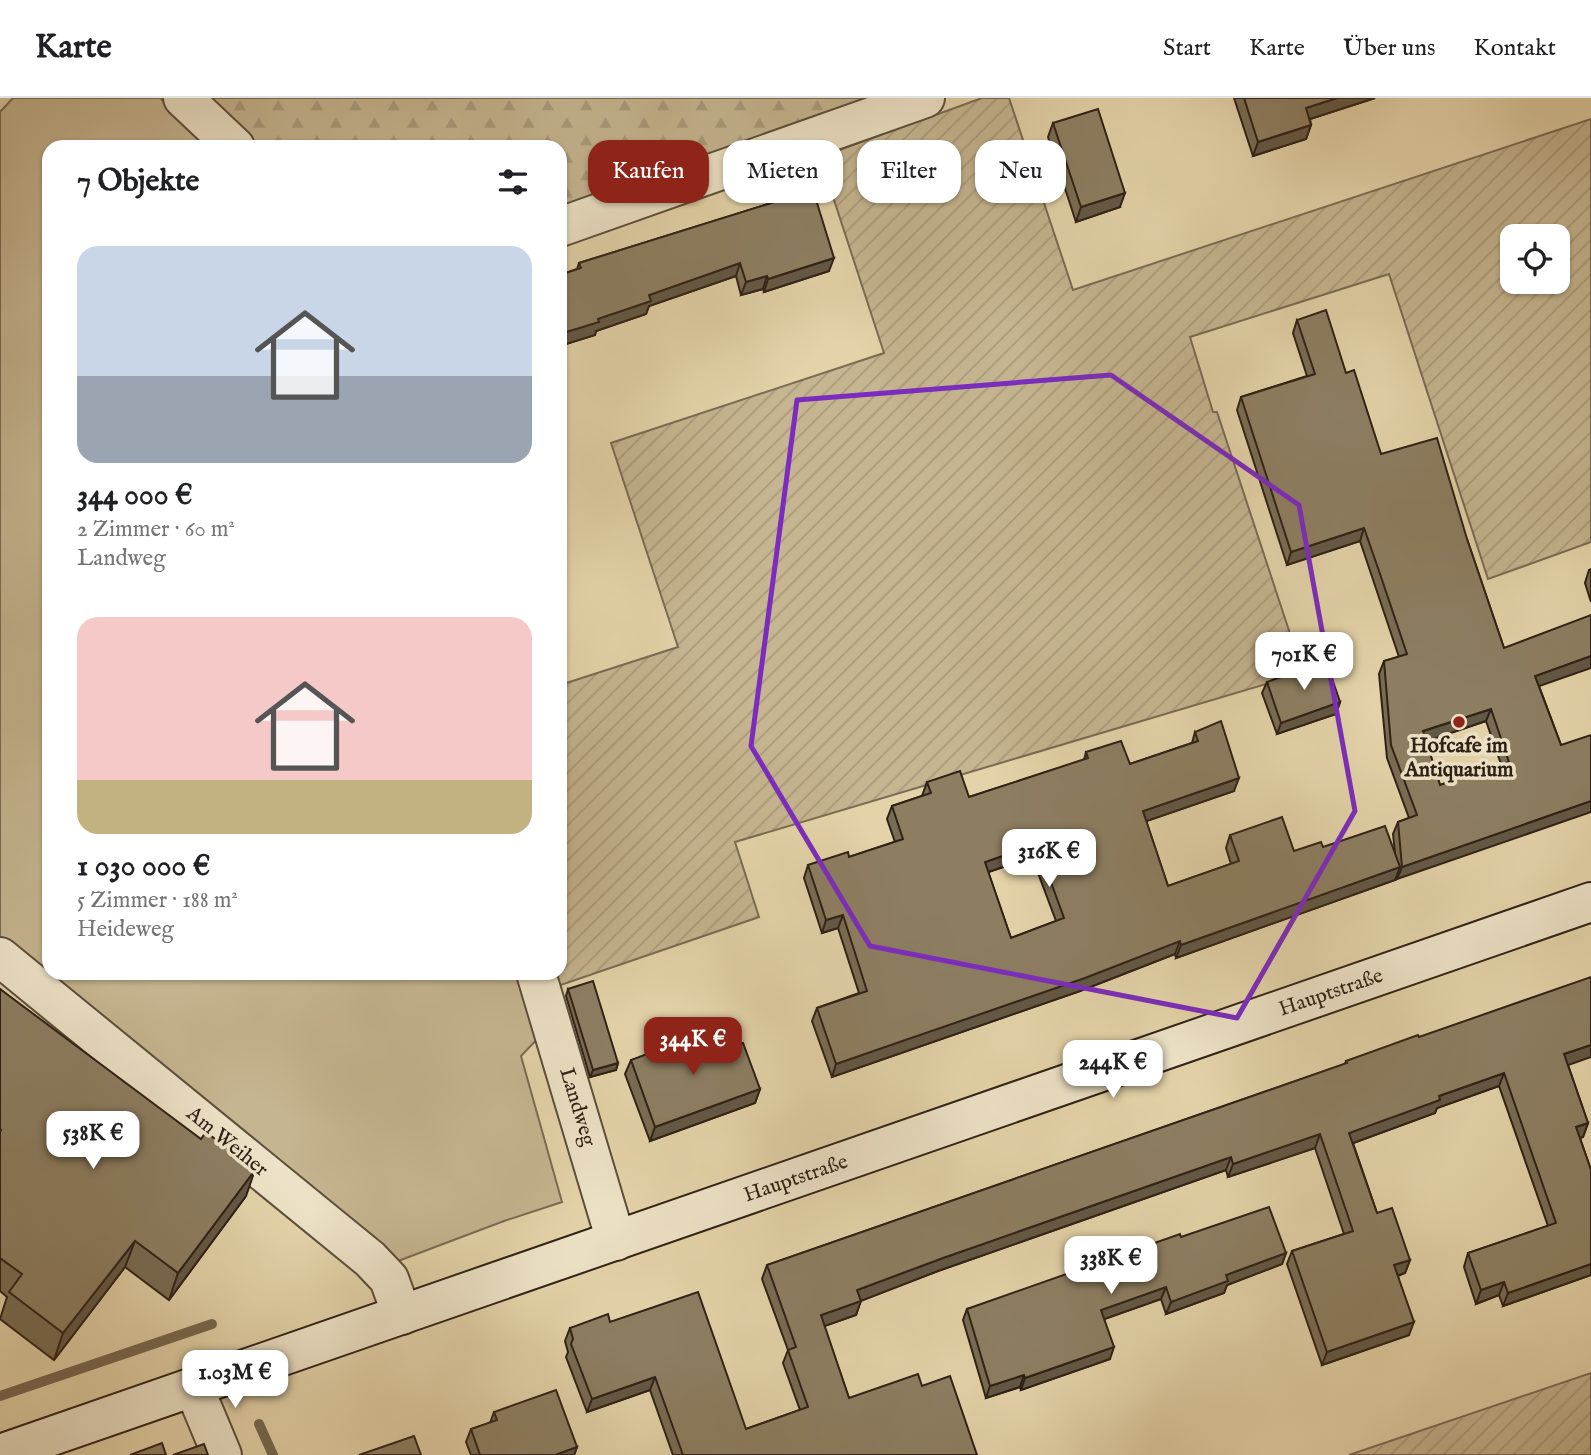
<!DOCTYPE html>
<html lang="de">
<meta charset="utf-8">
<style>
:root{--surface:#fff;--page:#f2f2f2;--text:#202124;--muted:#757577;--line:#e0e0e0;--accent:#8f2418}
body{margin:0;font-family:"IM FELL English",serif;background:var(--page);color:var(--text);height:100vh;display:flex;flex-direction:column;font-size:26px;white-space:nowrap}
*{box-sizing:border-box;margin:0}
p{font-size:23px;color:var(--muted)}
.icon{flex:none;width:38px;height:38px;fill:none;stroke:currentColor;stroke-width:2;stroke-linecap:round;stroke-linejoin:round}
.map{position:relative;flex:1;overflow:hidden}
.sheet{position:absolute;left:42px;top:42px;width:525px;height:840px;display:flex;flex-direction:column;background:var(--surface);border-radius:21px;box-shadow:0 2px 5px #0004}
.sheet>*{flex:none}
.top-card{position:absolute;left:588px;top:42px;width:665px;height:63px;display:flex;gap:14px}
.controls{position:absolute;left:1500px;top:126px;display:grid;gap:14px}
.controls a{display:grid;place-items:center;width:70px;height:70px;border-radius:14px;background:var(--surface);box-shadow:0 2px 5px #0004;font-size:35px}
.price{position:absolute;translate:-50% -60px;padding:0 16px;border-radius:14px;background:#fff;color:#222;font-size:23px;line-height:46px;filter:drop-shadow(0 2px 4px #0008)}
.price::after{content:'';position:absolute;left:50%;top:42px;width:21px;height:16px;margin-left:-10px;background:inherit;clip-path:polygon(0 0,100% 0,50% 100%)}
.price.current{background:var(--accent);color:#fff}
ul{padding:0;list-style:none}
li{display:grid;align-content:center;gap:14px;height:371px;padding:0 35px}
li span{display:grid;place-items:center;height:217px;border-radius:21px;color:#555}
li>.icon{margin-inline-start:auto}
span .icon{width:126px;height:126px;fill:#fffc;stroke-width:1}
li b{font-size:30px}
h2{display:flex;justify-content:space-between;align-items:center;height:84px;padding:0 35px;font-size:30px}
.pill{padding:0 24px;border-radius:21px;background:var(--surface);box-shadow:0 2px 5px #0004;font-size:24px;line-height:63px}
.pill.current{background:var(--accent);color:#fff}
header{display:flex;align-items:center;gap:42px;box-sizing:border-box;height:98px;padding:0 35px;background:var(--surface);border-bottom:2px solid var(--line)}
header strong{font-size:33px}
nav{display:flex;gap:38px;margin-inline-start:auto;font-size:24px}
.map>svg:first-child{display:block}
.green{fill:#c5b590;stroke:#7a6b53;stroke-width:2}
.forest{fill:url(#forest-firs);stroke:#7a6b53;stroke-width:2}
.garden{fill:url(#garden-furrows);stroke:#7a6b53;stroke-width:2;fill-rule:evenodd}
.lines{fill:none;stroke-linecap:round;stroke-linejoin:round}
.stream{stroke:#766750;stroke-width:10}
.minor-casing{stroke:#5c4e3b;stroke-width:42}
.secondary-casing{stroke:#2f2116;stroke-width:42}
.minor{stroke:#ede2c7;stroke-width:38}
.secondary{stroke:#ede2c7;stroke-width:38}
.wall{fill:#796c54;stroke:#2f2116;stroke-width:2;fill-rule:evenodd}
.shaded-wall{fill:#635845;stroke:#2f2116;stroke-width:2}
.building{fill:#8d7e62;stroke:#2f2116;stroke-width:2;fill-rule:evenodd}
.marked{fill:none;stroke:#7b2cbf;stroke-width:5;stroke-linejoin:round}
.poi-dot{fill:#8f2418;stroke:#ede2c7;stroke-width:2.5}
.labels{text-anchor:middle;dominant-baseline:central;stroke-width:7;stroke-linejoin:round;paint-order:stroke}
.poi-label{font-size:21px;font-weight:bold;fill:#2f2116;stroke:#ede2c7}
.street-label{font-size:21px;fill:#2f2116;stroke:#ede2c7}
</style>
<header>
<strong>Karte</strong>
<nav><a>Start</a><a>Karte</a><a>Über uns</a><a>Kontakt</a></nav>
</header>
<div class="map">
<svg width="1591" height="1357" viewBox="0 0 1591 1357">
<defs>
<pattern id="forest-firs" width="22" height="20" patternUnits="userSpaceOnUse" patternTransform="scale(1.75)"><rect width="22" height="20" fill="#c5b590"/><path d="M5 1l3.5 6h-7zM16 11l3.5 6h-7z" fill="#aa9b7b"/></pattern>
<pattern id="garden-furrows" width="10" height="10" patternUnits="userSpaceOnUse" patternTransform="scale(1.75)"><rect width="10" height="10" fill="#c5b590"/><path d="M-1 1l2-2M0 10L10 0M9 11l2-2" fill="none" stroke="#aa9b7b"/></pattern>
</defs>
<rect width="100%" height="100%" fill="#e4d3a9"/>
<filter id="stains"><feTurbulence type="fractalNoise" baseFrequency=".00286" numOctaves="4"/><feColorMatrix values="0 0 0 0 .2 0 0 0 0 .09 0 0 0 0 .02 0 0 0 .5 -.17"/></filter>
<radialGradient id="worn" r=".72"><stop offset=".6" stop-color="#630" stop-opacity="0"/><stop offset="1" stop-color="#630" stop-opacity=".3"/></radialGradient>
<polygon class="green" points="13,0 160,0 211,49 49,49 49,875 526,875 544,934 521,958 562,1104 504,1123 398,1163 0,841 0,14"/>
<polygon class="forest" points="189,0 891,0 560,123 560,49 241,49"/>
<g class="garden">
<path d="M982,0H1009L1073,192L1591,21V444L1488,481L1389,176L1190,239L1213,314H1217L1303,575L735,744L759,819L552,890L547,875H560V587L678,549L611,345L884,255L820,59ZM1512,138H1558V184H1512Z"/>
<polygon points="1591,1275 1591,1357 1349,1357"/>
</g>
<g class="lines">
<g class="stream">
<polyline points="0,1298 212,1226"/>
<polyline points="259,1326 273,1357"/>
</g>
<g class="minor-casing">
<g id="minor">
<polyline points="183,0 235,49"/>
<polyline points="560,129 925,0"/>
<polyline points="0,859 370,1161 389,1181 402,1217"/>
<polyline points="536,875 616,1143"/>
<polyline points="194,1290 222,1357"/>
</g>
</g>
<g class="secondary-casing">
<polyline id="secondary" points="0,1356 1591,804"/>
</g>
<use href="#minor" class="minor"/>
<use href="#secondary" class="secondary"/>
</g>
<g class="wall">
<polygon points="1234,0 1375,0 1310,21 1311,27 1306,41 1253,58"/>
<polygon points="1053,25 1120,109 1076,124 1048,39"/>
<polygon points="813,92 829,173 764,194 763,191 741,197 736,178 649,208 646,216 596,233 595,237 560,248 560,177 577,171 579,165"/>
<path d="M1297,222L1346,275L1381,356L1467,441L1504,550L1539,588L1561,647L1397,781V778L1395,782L1176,860L1175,856L1080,893L832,979L812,923L817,910L859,895L838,830L822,835L804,780L808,767L849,759L895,744L887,721L892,708L922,698L927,684L969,699L1084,662L1086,654L1130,666L1192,645L1195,634L1234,693L1146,723L1168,788L1231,766L1226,750L1230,737L1294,753L1323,749L1395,755L1393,736L1398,724L1409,720L1387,660L1379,576L1384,563L1399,559L1360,443L1287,467L1237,312L1241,299L1307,278L1293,235ZM1486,623L1501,666L1440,687L1426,643ZM1032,759L1056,823L1011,840L988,774Z"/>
<polygon points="1591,471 1591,504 1585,485 1589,472"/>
<polygon points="1267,584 1340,604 1336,616 1277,636 1262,595"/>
<polygon points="0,891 246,1098 169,1202 125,1169 54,1262 0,1221 7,1199 0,1193"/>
<polygon points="568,891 618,965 616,972 590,979 566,898"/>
<polygon points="1419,939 1568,967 1588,1025 1583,1039 1580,1040 1591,1072 1591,1177 1503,1208 1499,1197 1476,1206 1464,1169 1468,1155 1548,1128 1499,988 1437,1010 1435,1015 1353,1045 1377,1115 1410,1162 1405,1175 1398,1178 1409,1237 1322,1267 1287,1166 1292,1153 1344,1136 1315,1050 1228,1079 1226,1072 938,1173 861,1202 856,1217 824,1228 849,1300 922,1288 977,1357 673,1357 650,1292 587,1314 566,1259 568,1254 565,1243 570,1230 610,1224 746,1331 800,1312 783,1265 788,1252 762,1181 767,1167 1345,966 1346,963"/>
<polygon points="703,944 730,949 760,991 755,1005 650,1043 625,976 631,962"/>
<polygon points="1286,1155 1282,1166 1227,1187 1224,1195 1166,1216 1161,1201 1104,1221 1110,1261 1021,1292 1020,1289 986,1300 963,1222 967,1211"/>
<polygon points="494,1314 577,1349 574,1357 471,1357 466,1344 471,1331 490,1325"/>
</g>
<g class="shaded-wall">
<polygon points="1337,0 1375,0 1301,24 1306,10"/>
<polygon points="1311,27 1306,41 1253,58 1258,44"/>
<polygon points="1125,95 1120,109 1076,124 1081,109"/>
<polygon points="834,160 829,173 764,194 768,181"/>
<polygon points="740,165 736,178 649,208 646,216 596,233 595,237 560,248 560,236 598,221 649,197"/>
<polygon points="767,178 763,191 741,197 746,184"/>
<polygon points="1364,430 1360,443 1287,467 1291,454"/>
<polygon points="1591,558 1591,570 1531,591 1535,578"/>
<polygon points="1340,604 1336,616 1277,636 1281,625"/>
<polygon points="1491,611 1486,623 1419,646 1423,633"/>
<polygon points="1239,680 1234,693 1138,726 1143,713"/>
<polygon points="1591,703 1591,714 1397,781 1402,769"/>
<polygon points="1037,746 1032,759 980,777 985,764"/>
<polygon points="1400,769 1395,782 1176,860 1181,847"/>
<polygon points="843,817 838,830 822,835 826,822"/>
<polygon points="1180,843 1175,856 1080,893 832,979 836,966"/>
<polygon points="1591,947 1591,959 1560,970 1564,956"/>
<polygon points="618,965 616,972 590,979 593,972"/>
<polygon points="1504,975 1499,988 1437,1010 1435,1015 1345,1048 1349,1035 1439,998"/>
<polygon points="760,991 755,1005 650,1043 655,1029"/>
<polygon points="1588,1025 1583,1039 1571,1043 1576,1029"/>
<polygon points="1320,1036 1315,1050 1228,1079 1233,1066"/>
<polygon points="1231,1059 1226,1072 938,1173 853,1206 857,1192 943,1160"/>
<polygon points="255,1072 246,1098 169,1202 178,1175"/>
<polygon points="135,1143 125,1169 54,1262 63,1235"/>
<polygon points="1286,1155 1282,1166 1227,1187 1224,1195 1166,1216 1171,1204 1226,1177"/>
<polygon points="1410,1162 1405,1175 1389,1180 1394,1167"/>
<polygon points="1591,1166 1591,1177 1503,1208 1508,1195"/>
<polygon points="1504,1184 1499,1197 1476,1206 1481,1192"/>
<polygon points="1166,1189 1161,1201 1096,1224 1101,1212"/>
<polygon points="861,1203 856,1217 816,1231 821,1217"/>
<polygon points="1414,1224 1409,1237 1322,1267 1327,1254"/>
<polygon points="1114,1249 1110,1261 1021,1292 1025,1280"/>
<polygon points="1024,1277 1020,1289 986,1300 990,1288"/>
<polygon points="655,1279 650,1292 587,1314 592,1301"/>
<polygon points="577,1349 574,1357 555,1357"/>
</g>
<g class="building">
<polygon points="1244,0 1337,0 1306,10 1311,27 1258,44"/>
<polygon points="1098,11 1125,95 1081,109 1053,25"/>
<polygon points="813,92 834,160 768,181 767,178 746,184 740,165 649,197 651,203 598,221 599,224 560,236 560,177 581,170 579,165"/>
<path d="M1326,212L1346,275L1354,272L1381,356L1437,340L1467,441L1504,550L1591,517V558L1535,578L1561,647L1591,637V703L1402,769L1398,724L1417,717L1391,647L1384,563L1407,556L1379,473L1364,430L1291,454L1241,299L1315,276L1297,222ZM1491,611L1509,664L1440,687L1423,633Z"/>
<polygon points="1326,563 1340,604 1281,625 1267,584"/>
<path d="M1221,623L1239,680L1143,713L1168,788L1239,763L1230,737L1282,719L1294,753L1321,744L1323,749L1385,728L1400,769L1181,847L1180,843L1085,880L836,966L817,910L867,893L843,817L826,822L808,767L848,754L849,759L903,741L892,708L931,695L927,684L960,673L969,699L1088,660L1086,654L1121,643L1130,666L1198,643L1195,634ZM1037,746L1064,820L1011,840L985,764Z"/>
<polygon points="1591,879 1591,947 1564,956 1588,1025 1576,1029 1591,1072 1591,1166 1508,1195 1504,1184 1481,1192 1468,1155 1556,1125 1504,975 1439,998 1440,1002 1349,1035 1377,1115 1392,1110 1410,1162 1394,1167 1414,1224 1327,1254 1292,1153 1353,1133 1320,1036 1233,1066 1231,1059 943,1160 857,1192 861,1203 821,1217 849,1300 918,1276 922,1288 950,1278 977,1357 683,1357 655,1279 592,1301 571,1246 573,1241 570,1230 608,1216 610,1224 698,1194 746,1331 808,1309 788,1252 796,1249 767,1167 1347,965 1346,963 1418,937 1419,939"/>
<polygon points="593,883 618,965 593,972 568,891"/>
<polygon points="0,891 201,1041 206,1034 255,1072 178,1175 135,1143 63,1235 9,1194 22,1176 0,1160 0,1034 1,1032 0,1031"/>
<polygon points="700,936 703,944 725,936 730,949 743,945 760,991 655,1029 631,962"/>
<polygon points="1269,1109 1286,1155 1226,1177 1228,1183 1171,1204 1166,1189 1101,1212 1114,1249 1025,1280 1024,1277 990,1288 967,1211 1180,1136 1181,1139"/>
<polygon points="556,1292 577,1349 555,1357 480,1357 471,1331 497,1322 494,1314"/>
<polygon points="414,1338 421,1357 359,1357"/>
<polygon points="162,1345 166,1357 130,1357"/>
<polygon points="204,1346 208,1357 173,1357"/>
</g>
<path class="marked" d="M1111,277L1299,407L1355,713L1237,920L870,848L751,648L797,302Z"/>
<circle class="poi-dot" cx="1459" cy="624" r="7"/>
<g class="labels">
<g class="poi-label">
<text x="1459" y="648">Hofcafe im<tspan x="1459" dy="24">Antiquarium</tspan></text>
</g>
<g class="street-label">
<text transform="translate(1331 895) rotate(-19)">Hauptstraße</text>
<text transform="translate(577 1009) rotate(73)">Landweg</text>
<text transform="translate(227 1044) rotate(39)">Am Weiher</text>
<text transform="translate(796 1081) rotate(-19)">Hauptstraße</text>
</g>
</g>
<rect width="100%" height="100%" filter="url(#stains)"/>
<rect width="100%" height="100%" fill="url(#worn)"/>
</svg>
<div class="controls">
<a><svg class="icon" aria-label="locate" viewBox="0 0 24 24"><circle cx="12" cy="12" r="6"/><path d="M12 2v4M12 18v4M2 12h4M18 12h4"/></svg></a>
</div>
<b class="price" style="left:1304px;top:594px">701K €</b>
<b class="price" style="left:1049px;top:791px">316K €</b>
<b class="price current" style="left:693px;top:979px">344K €</b>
<b class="price" style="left:1113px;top:1002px">244K €</b>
<b class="price" style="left:93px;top:1073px">538K €</b>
<b class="price" style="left:1111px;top:1198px">338K €</b>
<b class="price" style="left:235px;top:1312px">1.03M €</b>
<div class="top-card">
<a class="pill current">Kaufen</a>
<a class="pill">Mieten</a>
<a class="pill">Filter</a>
<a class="pill">Neu</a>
</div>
<section class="sheet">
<h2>7 Objekte<svg class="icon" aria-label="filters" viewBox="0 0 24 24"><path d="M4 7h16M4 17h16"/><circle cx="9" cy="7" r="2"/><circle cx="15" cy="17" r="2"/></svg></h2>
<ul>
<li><span style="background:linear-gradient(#c9d6e8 60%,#9aa5b1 0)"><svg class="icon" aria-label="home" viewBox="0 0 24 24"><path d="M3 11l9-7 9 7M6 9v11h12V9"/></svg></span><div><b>344 000 €</b><p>2 Zimmer · 60 m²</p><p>Landweg</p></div></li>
<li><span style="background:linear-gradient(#f6c9c9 75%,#c2b280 0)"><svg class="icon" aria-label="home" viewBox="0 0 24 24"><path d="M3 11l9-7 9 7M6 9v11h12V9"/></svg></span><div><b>1 030 000 €</b><p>5 Zimmer · 188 m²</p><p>Heideweg</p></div></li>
</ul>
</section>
</div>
